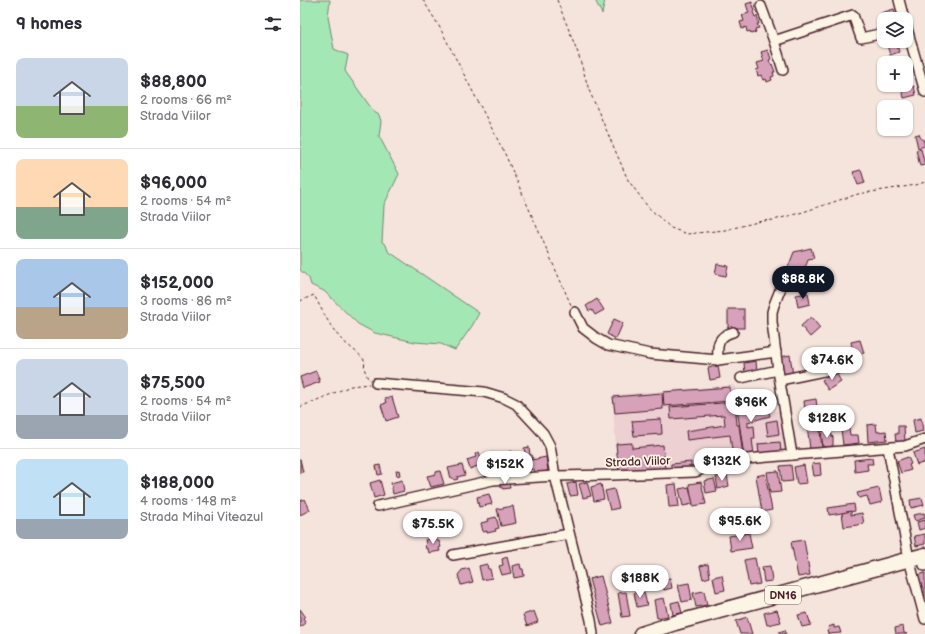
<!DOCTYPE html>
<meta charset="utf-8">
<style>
:root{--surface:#fff;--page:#f2f2f3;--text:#2b2b33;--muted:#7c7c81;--line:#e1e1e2;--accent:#111827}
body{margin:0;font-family:"Balsamiq Sans",sans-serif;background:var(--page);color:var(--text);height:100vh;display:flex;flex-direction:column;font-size:15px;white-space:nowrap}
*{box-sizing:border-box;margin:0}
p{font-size:13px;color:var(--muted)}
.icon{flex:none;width:22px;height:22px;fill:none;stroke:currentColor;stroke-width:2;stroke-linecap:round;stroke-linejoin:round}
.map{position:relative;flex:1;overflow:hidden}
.drawer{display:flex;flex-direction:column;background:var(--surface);width:300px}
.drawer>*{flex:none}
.buttons{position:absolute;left:577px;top:12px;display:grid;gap:8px}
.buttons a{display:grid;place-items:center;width:36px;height:36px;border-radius:8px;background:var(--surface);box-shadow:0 1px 3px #0004;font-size:20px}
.price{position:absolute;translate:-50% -34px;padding:0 9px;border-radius:14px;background:#fff;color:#222;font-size:13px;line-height:26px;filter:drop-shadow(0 1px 2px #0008)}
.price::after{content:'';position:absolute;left:50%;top:24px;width:12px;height:9px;margin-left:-6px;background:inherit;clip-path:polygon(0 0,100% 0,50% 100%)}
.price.active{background:var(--accent);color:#fff}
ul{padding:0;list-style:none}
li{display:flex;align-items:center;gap:12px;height:100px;padding:0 16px}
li+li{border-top:1px solid var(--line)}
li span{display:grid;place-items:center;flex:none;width:112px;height:80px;border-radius:8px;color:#555}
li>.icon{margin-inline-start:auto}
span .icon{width:48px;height:48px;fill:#fffc;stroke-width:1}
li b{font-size:17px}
h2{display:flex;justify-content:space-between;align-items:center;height:48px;padding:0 16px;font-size:17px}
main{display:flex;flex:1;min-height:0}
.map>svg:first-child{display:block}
.built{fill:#ecd0d2}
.green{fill:#a3e8b4;stroke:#768470}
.building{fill:#d7a1ba;stroke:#4a1f2b}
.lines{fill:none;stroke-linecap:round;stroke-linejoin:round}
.minor-casing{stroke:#4a1f2b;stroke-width:12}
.highway-casing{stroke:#4a1f2b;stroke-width:17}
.path{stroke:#4a1f2b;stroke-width:1;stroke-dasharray:3 3;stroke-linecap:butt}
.minor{stroke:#fcf5e5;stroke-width:9}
.highway{stroke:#fcf5e5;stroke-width:14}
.labels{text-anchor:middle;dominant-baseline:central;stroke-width:3.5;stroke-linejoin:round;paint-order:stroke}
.shield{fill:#fcf5e5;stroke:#7f5f63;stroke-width:1}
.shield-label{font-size:11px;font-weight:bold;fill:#4a1f2b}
.street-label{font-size:12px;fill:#4a1f2b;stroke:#fcf5e5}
</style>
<main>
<section class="drawer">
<h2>9 homes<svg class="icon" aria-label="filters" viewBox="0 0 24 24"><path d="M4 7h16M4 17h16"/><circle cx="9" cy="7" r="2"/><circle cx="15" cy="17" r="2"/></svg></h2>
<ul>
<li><span style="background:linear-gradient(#c9d6e8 60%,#8fb573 0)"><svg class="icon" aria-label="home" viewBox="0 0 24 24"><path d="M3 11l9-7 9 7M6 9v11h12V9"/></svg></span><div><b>$88,800</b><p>2 rooms · 66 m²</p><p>Strada Viilor</p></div></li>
<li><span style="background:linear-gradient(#ffd9b3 60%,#7fa58c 0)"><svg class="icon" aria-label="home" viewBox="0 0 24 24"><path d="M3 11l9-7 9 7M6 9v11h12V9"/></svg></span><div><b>$96,000</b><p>2 rooms · 54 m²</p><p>Strada Viilor</p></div></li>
<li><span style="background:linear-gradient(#a9c7e8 60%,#b9a48a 0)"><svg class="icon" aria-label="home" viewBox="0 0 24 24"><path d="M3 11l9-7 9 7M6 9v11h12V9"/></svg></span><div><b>$152,000</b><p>3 rooms · 86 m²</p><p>Strada Viilor</p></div></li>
<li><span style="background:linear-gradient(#c9d6e8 70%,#9aa5b1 0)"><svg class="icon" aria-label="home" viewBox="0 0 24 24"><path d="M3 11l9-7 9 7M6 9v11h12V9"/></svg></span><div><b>$75,500</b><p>2 rooms · 54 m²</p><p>Strada Viilor</p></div></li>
<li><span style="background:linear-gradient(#bfe0f5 75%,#9aa5b1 0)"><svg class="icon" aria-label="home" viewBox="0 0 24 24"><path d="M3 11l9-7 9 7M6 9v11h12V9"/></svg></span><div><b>$188,000</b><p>4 rooms · 148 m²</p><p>Strada Mihai Viteazul</p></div></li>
</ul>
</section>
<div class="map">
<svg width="625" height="634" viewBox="0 0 625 634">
<rect width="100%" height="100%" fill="#f5e4dc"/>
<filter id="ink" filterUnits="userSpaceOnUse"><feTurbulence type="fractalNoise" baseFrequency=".025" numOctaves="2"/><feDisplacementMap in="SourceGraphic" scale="8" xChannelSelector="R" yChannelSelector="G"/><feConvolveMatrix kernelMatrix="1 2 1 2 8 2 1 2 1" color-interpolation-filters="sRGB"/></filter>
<g filter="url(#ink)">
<polygon class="built" points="435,385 437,406 466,399 470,412 483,410 489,452 395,469 318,474 312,395"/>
<g class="green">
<polygon points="0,0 30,0 28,17 34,49 48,55 45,71 74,112 79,115 81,121 79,136 99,174 84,205 82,242 86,245 88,251 179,313 172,326 155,350 141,344 115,342 75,333 58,324 24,291 11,285 9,278 0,270"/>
<polygon points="295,0 305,0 302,14"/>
</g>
<g class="building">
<polygon points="452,2 455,11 453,12 455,17 457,16 459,24 457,24 459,28 455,29 456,32 451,34 450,31 447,32 446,27 442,29 440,22 444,21 442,15 449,13 446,4"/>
<polygon points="594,9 596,16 598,15 599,19 583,20 581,13"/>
<polygon points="589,41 596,41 599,52 590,55 586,42"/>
<polygon points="468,50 471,59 469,60 471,65 472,64 475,72 473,72 474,76 471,77 472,80 467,82 466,79 463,80 461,75 458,76 456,70 459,69 457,63 464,61 461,52"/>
<polygon points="614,86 616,95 604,98 602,89"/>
<polygon points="619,134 621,139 623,139 625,146 618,148 615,135"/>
<polygon points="621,149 625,165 620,166 616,150"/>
<polygon points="561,170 565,183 558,185 553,172"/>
<polygon points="511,248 514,258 508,259 507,263 505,267 502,269 497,269 495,274 487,270 494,252"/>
<polygon points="417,264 428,266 426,276 415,274"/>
<polygon points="508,293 510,304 498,307 496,295"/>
<polygon points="297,299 304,310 295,315 292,310 289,311 286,306"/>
<rect x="428" y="309" width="16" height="19"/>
<polygon points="511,317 520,328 510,337 501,326"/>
<polygon points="314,319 323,323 316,339 307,334"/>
<polygon points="560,340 564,353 554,356 551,342"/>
<polygon points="490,355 493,375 483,376 480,357"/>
<polygon points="456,361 457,372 445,374 444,363"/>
<polygon points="418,366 420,378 410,380 408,368"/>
<polygon points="16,371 20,382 3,388 0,377"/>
<polygon points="536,372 541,382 528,390 522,380"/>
<polygon points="430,387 431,401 364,406 363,392"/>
<polygon points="362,393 363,409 315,413 313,397"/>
<polygon points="92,397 98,417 86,421 81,405 86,403 85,399"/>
<polygon points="516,399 522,448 510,449 504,401"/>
<polygon points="466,400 470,416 448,422 448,427 454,426 455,439 452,439 454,455 444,456 437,408"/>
<polygon points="435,402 437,425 439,425 443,456 433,457 430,435 387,440 386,431 425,425 424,415 371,419 370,407"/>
<polygon points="621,418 623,431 615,433 613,420"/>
<polygon points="361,419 362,434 334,436 332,421"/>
<polygon points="477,420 479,434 468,436 466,422"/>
<polygon points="576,424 577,432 586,431 587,440 568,442 567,425"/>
<polygon points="598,426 604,426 605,441 596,442 595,434 598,434"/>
<polygon points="549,428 550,435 558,435 559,443 543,445 541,429"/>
<polygon points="531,430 532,437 533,436 533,446 523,447 521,431"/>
<polygon points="480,442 481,452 459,454 458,444"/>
<polygon points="332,443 332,448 363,445 365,469 319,473 316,444"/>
<polygon points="229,447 230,455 232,455 233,459 227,461 224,448"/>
<polygon points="625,449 625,462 617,465 613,453"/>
<polygon points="211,451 214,461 212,461 213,464 206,466 202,455"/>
<polygon points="179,452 183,464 170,469 167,460 176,457 175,454"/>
<polygon points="193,453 197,464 187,468 183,456"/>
<polygon points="246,457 248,471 235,473 234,469 228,470 227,461"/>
<polygon points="608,457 611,464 609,465 611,470 601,473 597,461"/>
<polygon points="572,458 573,464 567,464 568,470 555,472 554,460"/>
<polygon points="0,459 3,472 0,473"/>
<polygon points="391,462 391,468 371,470 371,464"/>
<polygon points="520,463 521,475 514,476 512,464"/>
<polygon points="80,465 82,474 78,475 76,466"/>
<polygon points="162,465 165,475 157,477 158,479 154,480 153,478 151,478 148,468"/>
<polygon points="491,465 493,481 482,482 480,466"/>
<polygon points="504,465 507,483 497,484 494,467"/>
<polygon points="99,470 100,475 97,476 96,471"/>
<polygon points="140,471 144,484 131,487 127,476 136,474 136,472"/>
<polygon points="478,471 481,492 470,493 467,472"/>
<polygon points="465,474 472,510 462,512 456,476"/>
<polygon points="427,475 429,486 418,489 416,477"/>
<polygon points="414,479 417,491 406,493 404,481"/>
<polygon points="80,480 84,495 74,498 70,483"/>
<polygon points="102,480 104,491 93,494 91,483"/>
<polygon points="209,482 210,488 203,489 203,488 201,488 200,483"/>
<polygon points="276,482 278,495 270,496 267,484"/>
<polygon points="287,482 291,496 283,498 279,484"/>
<polygon points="401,482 406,504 393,506 389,484"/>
<polygon points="301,484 304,499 294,501 291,487"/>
<polygon points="376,484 379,506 369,507 367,485"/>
<polygon points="389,487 393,504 383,506 379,489"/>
<polygon points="579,488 582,502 570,505 567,496 559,498 557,493"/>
<polygon points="314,489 319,508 310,510 305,491"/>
<polygon points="189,494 192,504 179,507 177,497"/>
<polygon points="622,498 624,505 611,508 610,500"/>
<polygon points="5,499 10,510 0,515 0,501"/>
<polygon points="554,504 555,511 529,515 528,508"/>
<polygon points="213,506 216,523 201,526 197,509"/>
<polygon points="551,511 551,515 562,513 564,524 544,527 542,513"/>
<polygon points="624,513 625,518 615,521 613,515"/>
<polygon points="196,517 199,528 195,529 196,531 187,533 187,531 183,532 181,523 189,521 188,519"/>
<polygon points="625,520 625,528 619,530 617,522"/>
<polygon points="449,533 452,548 431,551 429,536"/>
<polygon points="625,534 625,544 616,546 614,536"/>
<polygon points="136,537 137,541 139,541 141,547 139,548 140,551 129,553 128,549 126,549 125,545 126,544 125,540"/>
<polygon points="504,540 510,575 498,577 491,542"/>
<polygon points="207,557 211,573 202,575 199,566 203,565 202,559"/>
<polygon points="455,558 460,584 449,586 444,560"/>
<polygon points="187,564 188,569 190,569 192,578 182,580 179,566"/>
<polygon points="220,564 221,569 223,569 224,576 214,578 212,566"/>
<polygon points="408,564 410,577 403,579 400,566"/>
<polygon points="470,566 472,581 464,582 462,567"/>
<polygon points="169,568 173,582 161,585 158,575 162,570"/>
<polygon points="625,573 625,598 624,598 618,575"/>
<polygon points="422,575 425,590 416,592 413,577"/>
<polygon points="301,576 313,623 302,626 289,579"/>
<polygon points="370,578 372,588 364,590 362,580"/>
<polygon points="389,583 392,600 382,602 378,585"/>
<polygon points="404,591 407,605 396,607 393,593"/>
<polygon points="326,592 330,616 322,617 318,593"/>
<polygon points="344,592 347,605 337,607 334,593"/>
<polygon points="364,598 368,616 357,618 354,600"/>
<polygon points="379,601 382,613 373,615 371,603"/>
<polygon points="0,609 5,616 3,618 5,621 4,622 5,624 0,627"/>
<polygon points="477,610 481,622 467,625 464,613"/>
<polygon points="234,611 238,622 227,626 223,615"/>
<polygon points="507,613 511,625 502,627 498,615"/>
<polygon points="447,617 452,634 440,634 436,621"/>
<polygon points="534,625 534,628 539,627 541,633 528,634 527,631 529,630 528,627"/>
<polygon points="603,626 604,633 607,634 596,634 595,628"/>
<polygon points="485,630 486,634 480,634 479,632"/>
</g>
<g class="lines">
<g class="minor-casing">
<g id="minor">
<polyline points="599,0 604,19"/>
<polyline points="461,6 474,41 483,70"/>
<polyline points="606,25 625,92"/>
<polyline points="474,41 553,15 561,38 584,33"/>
<polyline points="480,290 474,305 472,312 472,322 478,370 492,455"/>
<polyline points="275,312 283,328 296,338 308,345 350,354 418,360 476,352"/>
<path d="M418,360C417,346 417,336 433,332"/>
<polyline points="441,378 478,370"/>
<polyline points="480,380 543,367"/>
<polyline points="76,383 184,392 204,398 216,404 243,433 250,446 255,476 291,620 293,634"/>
<polyline points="588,448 609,559 625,619"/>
<path d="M78,506L193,480L255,476L311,475L395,472C403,470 406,465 413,462L492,455L605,446L625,439"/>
<polyline points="153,555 269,534"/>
<polyline points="621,556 624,565 625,566"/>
</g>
</g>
<g class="highway-casing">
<polyline id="highway" points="341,634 375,623 625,555"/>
</g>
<g class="path">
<polyline points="123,0 139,26 205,154 271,305"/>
<polyline points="257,0 278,53 289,90 328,180 348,207 371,228 387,234 425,230 462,221 474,220 503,212 558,194 616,185 625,182"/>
<path d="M0,301L14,295C22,310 29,325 40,338C48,346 58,352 65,361L64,368L68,379H70"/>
<polyline points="0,407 51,386 69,384"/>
</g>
<use href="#minor" class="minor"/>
<use href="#highway" class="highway"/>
</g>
</g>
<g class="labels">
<rect class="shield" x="465" y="586" width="36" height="18" rx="3"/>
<g class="shield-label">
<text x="483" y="595">DN16</text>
</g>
<g class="street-label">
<text transform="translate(338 462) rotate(-2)">Strada Viilor</text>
</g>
</g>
</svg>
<div class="buttons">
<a><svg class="icon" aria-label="layers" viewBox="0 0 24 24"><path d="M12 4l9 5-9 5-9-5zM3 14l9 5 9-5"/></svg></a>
<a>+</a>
<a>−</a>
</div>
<b class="price active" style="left:503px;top:300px">$88.8K</b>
<b class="price" style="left:532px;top:381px">$74.6K</b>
<b class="price" style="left:451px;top:423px">$96K</b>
<b class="price" style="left:527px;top:439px">$128K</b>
<b class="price" style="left:422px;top:482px">$132K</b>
<b class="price" style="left:205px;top:485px">$152K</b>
<b class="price" style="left:440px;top:542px">$95.6K</b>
<b class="price" style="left:133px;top:545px">$75.5K</b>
<b class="price" style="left:340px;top:599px">$188K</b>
</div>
</main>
